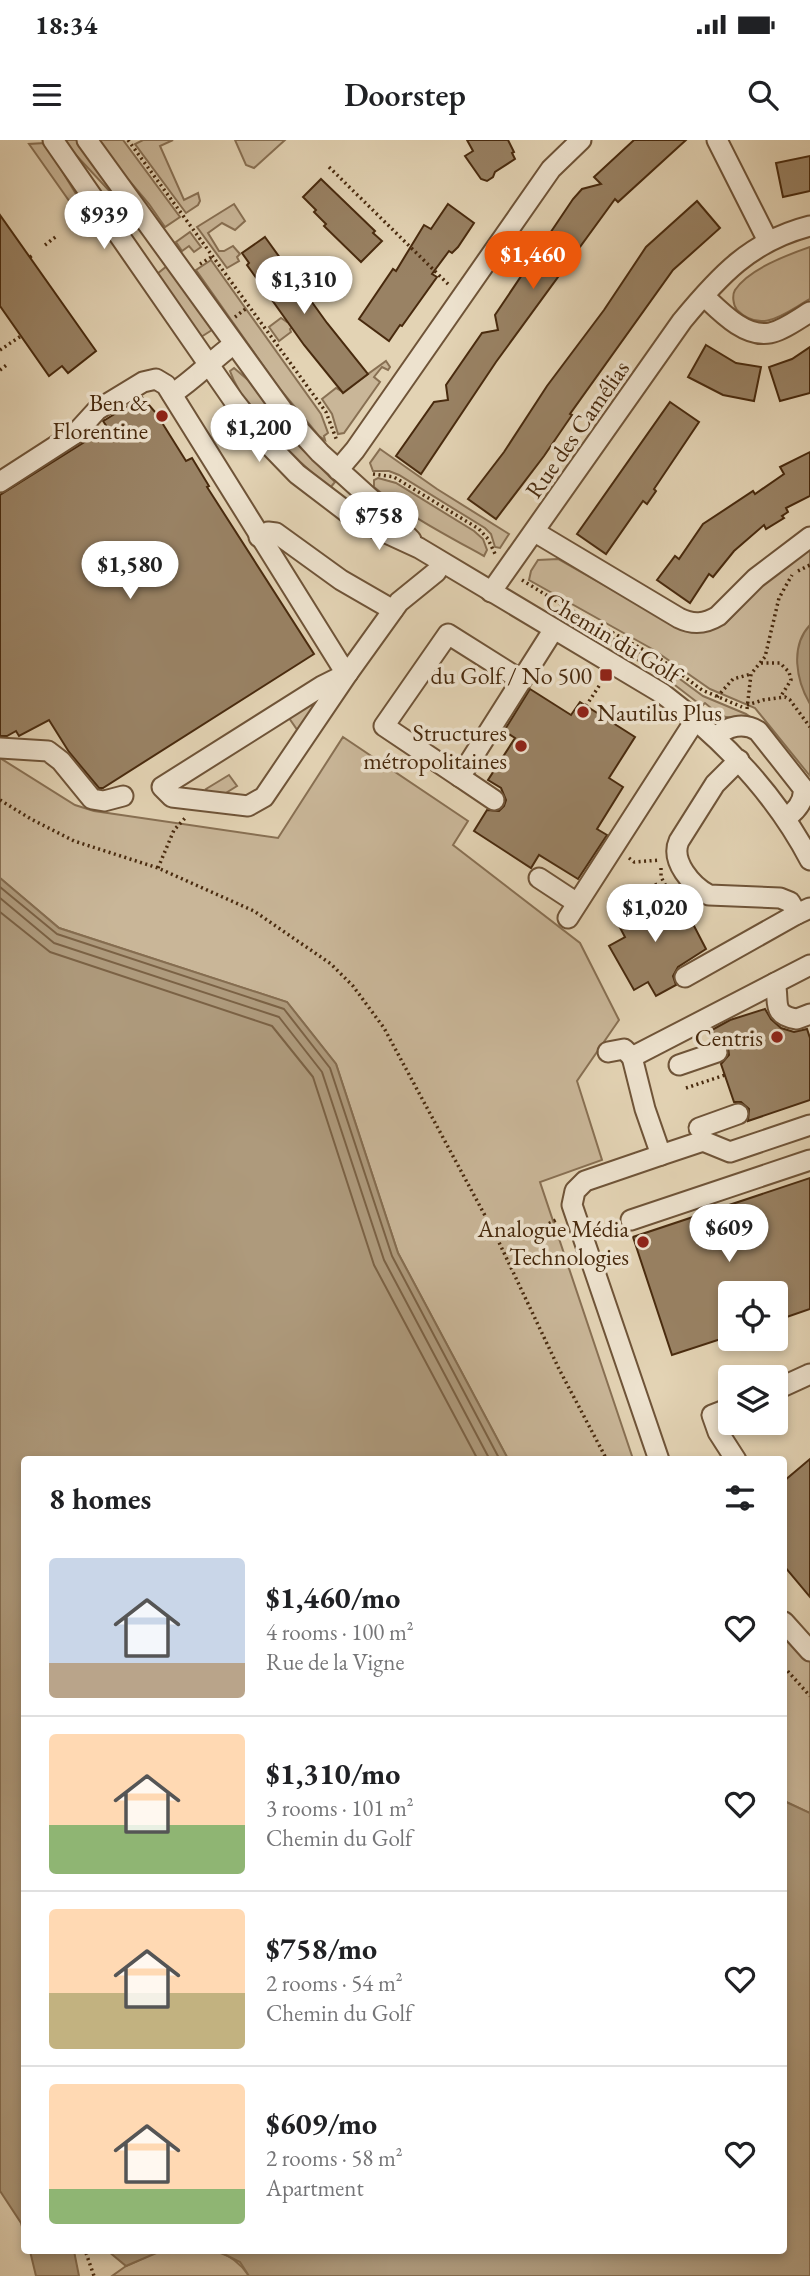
<!DOCTYPE html>
<meta charset="utf-8">
<style>
:root{--surface:#fff;--page:#f6f6f6;--text:#202124;--muted:#757577;--line:#e0e0e0;--accent:#ea580c}
body{margin:0;font-family:"EB Garamond",serif;background:var(--page);color:var(--text);height:100vh;display:flex;flex-direction:column;font-size:26px;white-space:nowrap}
*{box-sizing:border-box;margin:0}
p{font-size:23px;color:var(--muted)}
.icon{flex:none;width:38px;height:38px;fill:none;stroke:currentColor;stroke-width:2;stroke-linecap:round;stroke-linejoin:round}
.map{position:relative;flex:1;overflow:hidden}
.details{position:absolute;left:21px;top:1316px;width:766px;height:798px;display:flex;flex-direction:column;background:var(--surface);border-radius:7px;box-shadow:0 4px 10px #0003}
.details>*{flex:none}
.tools{position:absolute;left:718px;top:1141px;display:grid;gap:14px}
.tools a{display:grid;place-items:center;width:70px;height:70px;border-radius:7px;background:var(--surface);box-shadow:0 4px 10px #0003;font-size:35px}
.price{position:absolute;translate:-50% -60px;padding:0 16px;border-radius:24px;background:#fff;color:#222;font-size:23px;line-height:46px;filter:drop-shadow(0 2px 4px #0008)}
.price::after{content:'';position:absolute;left:50%;top:42px;width:21px;height:16px;margin-left:-10px;background:inherit;clip-path:polygon(0 0,100% 0,50% 100%)}
.price.on{background:var(--accent);color:#fff}
ul{padding:0;list-style:none}
li{display:flex;align-items:center;gap:21px;height:175px;padding:0 28px}
li+li{border-top:2px solid var(--line)}
li span{display:grid;place-items:center;flex:none;width:196px;height:140px;border-radius:7px;color:#555}
li>.icon{margin-inline-start:auto}
span .icon{width:84px;height:84px;fill:#fffc;stroke-width:1}
li b{font-size:30px}
h2{display:flex;justify-content:space-between;align-items:center;height:84px;padding:0 28px;font-size:30px}
.status{display:flex;justify-content:space-between;align-items:center;height:49px;padding:0 35px;background:var(--surface);direction:ltr}
.status svg{height:19px;fill:currentColor}
header{display:flex;justify-content:space-between;align-items:center;height:91px;padding:0 28px;background:var(--surface);font-size:32px;font-weight:600}
.map>svg:first-child{display:block}
.green{fill:#c9b698;stroke:#887053;stroke-width:2}
.water{fill:#ae9a7c;stroke:#856d50;stroke-width:2}
.lines{fill:none;stroke-linecap:round;stroke-linejoin:round}
.shore{stroke:#7b6245;stroke-width:2}
.building{fill:#998264;stroke:#482a0e;stroke-width:2}
.minor-casing{stroke:#6f5438;stroke-width:23}
.path{stroke:#482a0e;stroke-width:3.5;stroke-dasharray:2 3.5;stroke-linecap:butt}
.minor{stroke:#ede2ce;stroke-width:19}
.poi-dot{fill:#8f2418;stroke:#ede2ce;stroke-width:2.5}
.labels{text-anchor:middle;dominant-baseline:central;stroke-width:7;stroke-linejoin:round;paint-order:stroke}
.poi-label{font-size:24px;fill:#482a0e;stroke:#ede2ce;text-anchor:end}
.street-label{font-size:24px;fill:#482a0e;stroke:#ede2ce}
</style>
<div class="status"><b>18:34</b><svg viewBox="0 0 49 12"><path d="M0 12V9h3v3zM5 12V6h3v6zM10 12V3h3v9zM15 12V0h3v12zM26 1h20v11H26zM47 4h2v5h-2z"/></svg></div>
<header><svg class="icon" aria-label="menu" viewBox="0 0 24 24"><path d="M4 6h16M4 12h16M4 18h16"/></svg>Doorstep<svg class="icon" aria-label="search" viewBox="0 0 24 24"><circle cx="10" cy="10" r="6"/><path d="M15 15l6 6"/></svg></header>
<div class="map">
<svg width="810" height="2136" viewBox="0 0 810 2136">
<rect width="100%" height="100%" fill="#e3d3b4"/>
<filter id="stains"><feTurbulence type="fractalNoise" baseFrequency=".00286" numOctaves="4"/><feColorMatrix values="0 0 0 0 .2 0 0 0 0 .09 0 0 0 0 .02 0 0 0 .5 -.17"/></filter>
<radialGradient id="worn" r=".72"><stop offset=".6" stop-color="#630" stop-opacity="0"/><stop offset="1" stop-color="#630" stop-opacity=".3"/></radialGradient>
<g class="green">
<polygon points="62,0 78,0 117,54 114,56"/>
<polygon points="95,0 123,0 180,77 165,87 149,64"/>
<polygon points="143,0 173,0 160,6 184,60 198,53 200,61 198,65 186,73 135,4"/>
<polygon points="235,0 285,0 254,28 246,25"/>
<polygon points="45,3 90,77 84,82 29,4"/>
<polygon points="234,64 245,81 235,90 222,83 208,93 219,111 224,111 233,106 240,114 237,117 239,121 227,128 197,87"/>
<polygon points="190,92 201,107 194,112 189,106 182,111 176,102"/>
<path d="M810,107V159C786,172 762,195 737,170C733,165 732,155 735,150C749,129 787,115 810,107Z"/>
<polygon points="211,120 321,274 328,293 324,296 325,300 319,296 279,248 196,130"/>
<polygon points="167,126 212,190 201,197 157,134"/>
<polygon points="303,170 307,176 290,189 291,192 279,201 269,187 281,178 287,182"/>
<polygon points="386,221 390,227 388,230 382,227 374,237 380,242 344,293 338,294 332,274 322,259 336,248 343,252"/>
<path d="M234,228L248,240L299,306L335,342L330,348C298,322 244,271 230,231Z"/>
<polygon points="380,309 437,349 509,394 500,408 495,407 491,394 485,388 399,335 389,331 373,331 370,323"/>
<path d="M378,338L396,343L474,391L483,399L487,410L484,416C446,395 407,375 374,347V340Z"/>
<polygon points="810,408 810,636 755,568 710,549 654,510 529,440 531,431 538,420 558,419 683,490 700,492 726,483 764,443"/>
<polygon points="561,469 661,525 703,556 746,574 756,581 719,576 708,571 711,568 705,563 702,566 658,532 558,475"/>
<polygon points="324,556 298,591 289,578"/>
<polygon points="343,597 468,681 453,705 580,803 619,880 577,941 602,1020 540,1042 633,1319 508,1319 398,1113 336,924 287,862 59,788 0,738 0,618 75,665 94,671 278,698"/>
<polygon points="229,635 237,646 221,656 208,652 206,649"/>
<polygon points="784,1492 810,1520 810,1673 784,1661"/>
<path d="M161,2110C198,2111 226,2102 249,2136H112L126,2126Z"/>
</g>
<g class="water">
<path d="M810,485V564C796,540 790,506 810,485Z"/>
<polygon points="0,738 59,788 287,862 336,924 398,1113 508,1319 24,1320 24,2094 21,2083 0,2051"/>
<polygon points="784,1661 810,1673 810,2136 249,2136 240,2122 218,2111 784,2110"/>
<polygon points="30,2111 74,2111 79,2136 36,2136"/>
<polygon points="108,2111 161,2111 126,2126"/>
</g>
<g class="lines">
<g class="shore">
<polyline points="0,747 57,794 284,869 330,928 392,1116 500,1320"/>
<polyline points="0,758 54,803 279,877 322,932 384,1120 490,1320"/>
<polyline points="0,772 50,812 272,886 313,937 374,1125 478,1320"/>
</g>
</g>
<g class="building">
<polygon points="467,0 508,0 514,12 512,13 515,19 495,32 493,37 487,41 481,39 465,16 473,11"/>
<polygon points="634,0 686,0 618,62 615,59 496,222 421,334 396,316 434,262 448,260 446,245 482,193 498,190 495,175 573,59 582,49 601,44 594,37"/>
<polygon points="810,16 810,51 783,57 776,23"/>
<polygon points="321,39 375,91 373,93 382,101 361,122 324,86 326,84 314,72 316,70 303,57"/>
<polygon points="697,61 720,88 673,130 570,274 572,275 544,316 496,379 468,359 504,312 547,246 604,170 646,107"/>
<polygon points="448,64 474,83 458,107 452,113 449,111 432,134 437,137 402,186 400,185 389,201 359,179 393,129 396,131 424,85 431,89"/>
<polygon points="0,75 96,211 68,233 62,226 49,236 0,166"/>
<polygon points="265,97 327,183 368,234 343,253 304,205 247,125 249,123 242,113"/>
<polygon points="706,205 736,223 761,227 754,261 723,255 688,237"/>
<polygon points="810,207 810,253 780,261 769,227 792,219"/>
<polygon points="142,257 156,273 186,321 192,318 209,346 207,347 314,514 103,648 99,648 69,612 49,580 19,596 16,591 7,596 0,596 0,355 83,303 107,287 103,281 105,280"/>
<polygon points="670,262 699,282 654,349 656,351 647,364 643,361 606,414 577,394"/>
<polygon points="810,312 810,356 786,368 788,372 782,376 784,378 766,389 764,385 734,411 713,437 709,434 690,463 657,440 675,416 679,419 703,384 753,351 755,354 784,334 780,327"/>
<polygon points="530,549 571,575 580,562 635,597 609,638 623,647 597,689 607,695 578,739 539,715 531,728 474,691 487,670 499,671 504,666 506,660 501,648 488,640 515,598 504,591"/>
<polygon points="656,744 678,787 691,780 706,809 678,827 673,836 676,845 656,856 648,842 634,850 609,806 625,797 617,782 635,772 636,767 642,761 638,754"/>
<polygon points="765,869 771,879 781,888 794,892 807,889 810,898 810,960 748,981 749,969 741,962 734,962 721,924 729,915 728,907 720,900 713,900 710,891 730,880"/>
<polygon points="810,1038 810,1169 775,1181 775,1153 730,1153 730,1196 672,1215 633,1097"/>
<polygon points="810,1319 810,1457 784,1426 784,1341"/>
</g>
<g class="lines">
<g class="minor-casing">
<g id="minor">
<path d="M53,0L234,261L268,304L297,334L356,379L419,408L663,554C724,600 775,653 810,720"/>
<polyline points="87,0 289,279 320,313 372,360 411,400"/>
<polyline points="717,0 768,101"/>
<path d="M704,156C720,171 745,198 770,193C784,190 798,179 810,172"/>
<path d="M172,254C195,239 212,220 234,204"/>
<polyline points="338,330 355,310 551,29 581,0"/>
<polyline points="0,342 76,293 97,270 143,242 156,239 166,245 340,524 348,533 399,462 436,432 442,423"/>
<path d="M535,392L679,478C693,485 705,484 718,476L756,438L810,397"/>
<polyline points="259,397 268,392 276,393 341,440 393,470"/>
<path d="M491,452L682,181C719,136 751,101 810,86"/>
<polygon points="348,533 264,657 248,666 172,657 162,647 322,546"/>
<polyline points="521,540 448,494 384,586 460,637 554,489"/>
<path d="M716,597C727,586 744,582 758,591L803,648C805,661 796,671 786,678"/>
<polyline points="0,608 48,611 61,621 92,659 104,661 123,656"/>
<path d="M739,620L715,644L679,701C670,721 692,746 709,755L780,758L790,762L797,774L810,768"/>
<polyline points="460,637 494,660"/>
<polyline points="539,738 577,763"/>
<polyline points="568,778 696,579"/>
<polyline points="810,825 632,917 645,969 661,1015 703,1001 730,1012 810,985"/>
<polyline points="685,837 797,774"/>
<path d="M775,843C780,861 770,875 797,879L810,874"/>
<polyline points="608,912 624,909 632,917"/>
<polyline points="679,925 717,912"/>
<polyline points="699,988 738,974"/>
<polyline points="631,1080 810,1020"/>
<polyline points="775,1250 810,1234"/>
<polyline points="730,1268 712,1275 718,1292 736,1320"/>
<polyline points="659,1320 572,1065 575,1051 585,1041 661,1015"/>
<polyline points="784,1482 810,1511"/>
</g>
</g>
<g class="path">
<polyline points="128,0 326,272 337,301"/>
<polyline points="329,27 450,146"/>
<polyline points="70,85 77,76"/>
<polyline points="45,105 58,95"/>
<polyline points="30,117 33,115"/>
<polyline points="200,124 213,116"/>
<polyline points="235,177 248,167"/>
<polyline points="0,210 21,196"/>
<polyline points="0,230 8,224"/>
<polyline points="373,334 394,337 479,389 488,399 496,416"/>
<polyline points="798,431 810,425"/>
<polyline points="522,440 559,463 662,520 702,550 742,567"/>
<polyline points="761,523 780,523 789,532 791,540 781,556"/>
<polyline points="717,557 733,539 751,534"/>
<polyline points="747,565 763,560 785,557 790,560 810,587"/>
<polyline points="586,566 601,543"/>
<polyline points="747,569 751,534 765,517 779,458 792,435"/>
<polyline points="0,660 31,679 74,701 158,728 254,771 331,824 353,846 384,888 496,1096 559,1229 607,1320"/>
<polyline points="629,718 634,722 660,720"/>
<polyline points="158,728 174,690 187,676"/>
<polyline points="661,728 661,737 674,761"/>
<polyline points="667,765 683,756"/>
<polyline points="686,948 725,935"/>
<polyline points="496,1096 534,1091 558,1079"/>
<polyline points="784,1527 810,1556"/>
<polyline points="86,2113 94,2136"/>
</g>
<use href="#minor" class="minor"/>
</g>
<g class="poi-dot">
<circle cx="162" cy="276" r="7"/>
<rect x="599" y="528" width="14" height="14" rx="3.5"/>
<circle cx="583" cy="572" r="7"/>
<circle cx="521" cy="606" r="7"/>
<circle cx="777" cy="897" r="7"/>
<circle cx="643" cy="1102" r="7"/>
</g>
<g class="labels">
<g class="poi-label">
<text x="148" y="262">Ben &amp;<tspan x="148" dy="28">Florentine</tspan></text>
<text x="592" y="535">du Golf / No 500</text>
<text x="597" y="572" text-anchor="start">Nautilus Plus</text>
<text x="507" y="592">Structures<tspan x="507" dy="28">métropolitaines</tspan></text>
<text x="763" y="897">Centris</text>
<text x="629" y="1088">Analogue Média<tspan x="629" dy="28">Technologies</tspan></text>
</g>
<g class="street-label">
<text transform="translate(577 289) rotate(-55)">Rue des Camélias</text>
<text transform="translate(613 497) rotate(31)">Chemin du Golf</text>
</g>
</g>
<rect width="100%" height="100%" filter="url(#stains)"/>
<rect width="100%" height="100%" fill="url(#worn)"/>
</svg>
<div class="tools">
<a><svg class="icon" aria-label="locate" viewBox="0 0 24 24"><circle cx="12" cy="12" r="6"/><path d="M12 2v4M12 18v4M2 12h4M18 12h4"/></svg></a>
<a><svg class="icon" aria-label="layers" viewBox="0 0 24 24"><path d="M12 4l9 5-9 5-9-5zM3 14l9 5 9-5"/></svg></a>
</div>
<b class="price" style="left:104px;top:111px">$939</b>
<b class="price on" style="left:533px;top:151px">$1,460</b>
<b class="price" style="left:304px;top:176px">$1,310</b>
<b class="price" style="left:259px;top:324px">$1,200</b>
<b class="price" style="left:379px;top:412px">$758</b>
<b class="price" style="left:130px;top:461px">$1,580</b>
<b class="price" style="left:655px;top:804px">$1,020</b>
<b class="price" style="left:729px;top:1124px">$609</b>
<section class="details">
<h2>8 homes<svg class="icon" aria-label="filters" viewBox="0 0 24 24"><path d="M4 7h16M4 17h16"/><circle cx="9" cy="7" r="2"/><circle cx="15" cy="17" r="2"/></svg></h2>
<ul>
<li><span style="background:linear-gradient(#c9d6e8 75%,#b9a48a 0)"><svg class="icon" aria-label="home" viewBox="0 0 24 24"><path d="M3 11l9-7 9 7M6 9v11h12V9"/></svg></span><div><b>$1,460/mo</b><p>4 rooms · 100 m²</p><p>Rue de la Vigne</p></div><svg class="icon" aria-label="heart" viewBox="0 0 24 24"><path d="M12 20l-8-8c-3-5 5-10 8-4 3-6 11-1 8 4z"/></svg></li>
<li><span style="background:linear-gradient(#ffd9b3 65%,#8fb573 0)"><svg class="icon" aria-label="home" viewBox="0 0 24 24"><path d="M3 11l9-7 9 7M6 9v11h12V9"/></svg></span><div><b>$1,310/mo</b><p>3 rooms · 101 m²</p><p>Chemin du Golf</p></div><svg class="icon" aria-label="heart" viewBox="0 0 24 24"><path d="M12 20l-8-8c-3-5 5-10 8-4 3-6 11-1 8 4z"/></svg></li>
<li><span style="background:linear-gradient(#ffd9b3 60%,#c2b280 0)"><svg class="icon" aria-label="home" viewBox="0 0 24 24"><path d="M3 11l9-7 9 7M6 9v11h12V9"/></svg></span><div><b>$758/mo</b><p>2 rooms · 54 m²</p><p>Chemin du Golf</p></div><svg class="icon" aria-label="heart" viewBox="0 0 24 24"><path d="M12 20l-8-8c-3-5 5-10 8-4 3-6 11-1 8 4z"/></svg></li>
<li><span style="background:linear-gradient(#ffd9b3 75%,#8fb573 0)"><svg class="icon" aria-label="home" viewBox="0 0 24 24"><path d="M3 11l9-7 9 7M6 9v11h12V9"/></svg></span><div><b>$609/mo</b><p>2 rooms · 58 m²</p><p>Apartment</p></div><svg class="icon" aria-label="heart" viewBox="0 0 24 24"><path d="M12 20l-8-8c-3-5 5-10 8-4 3-6 11-1 8 4z"/></svg></li>
</ul>
</section>
</div>
